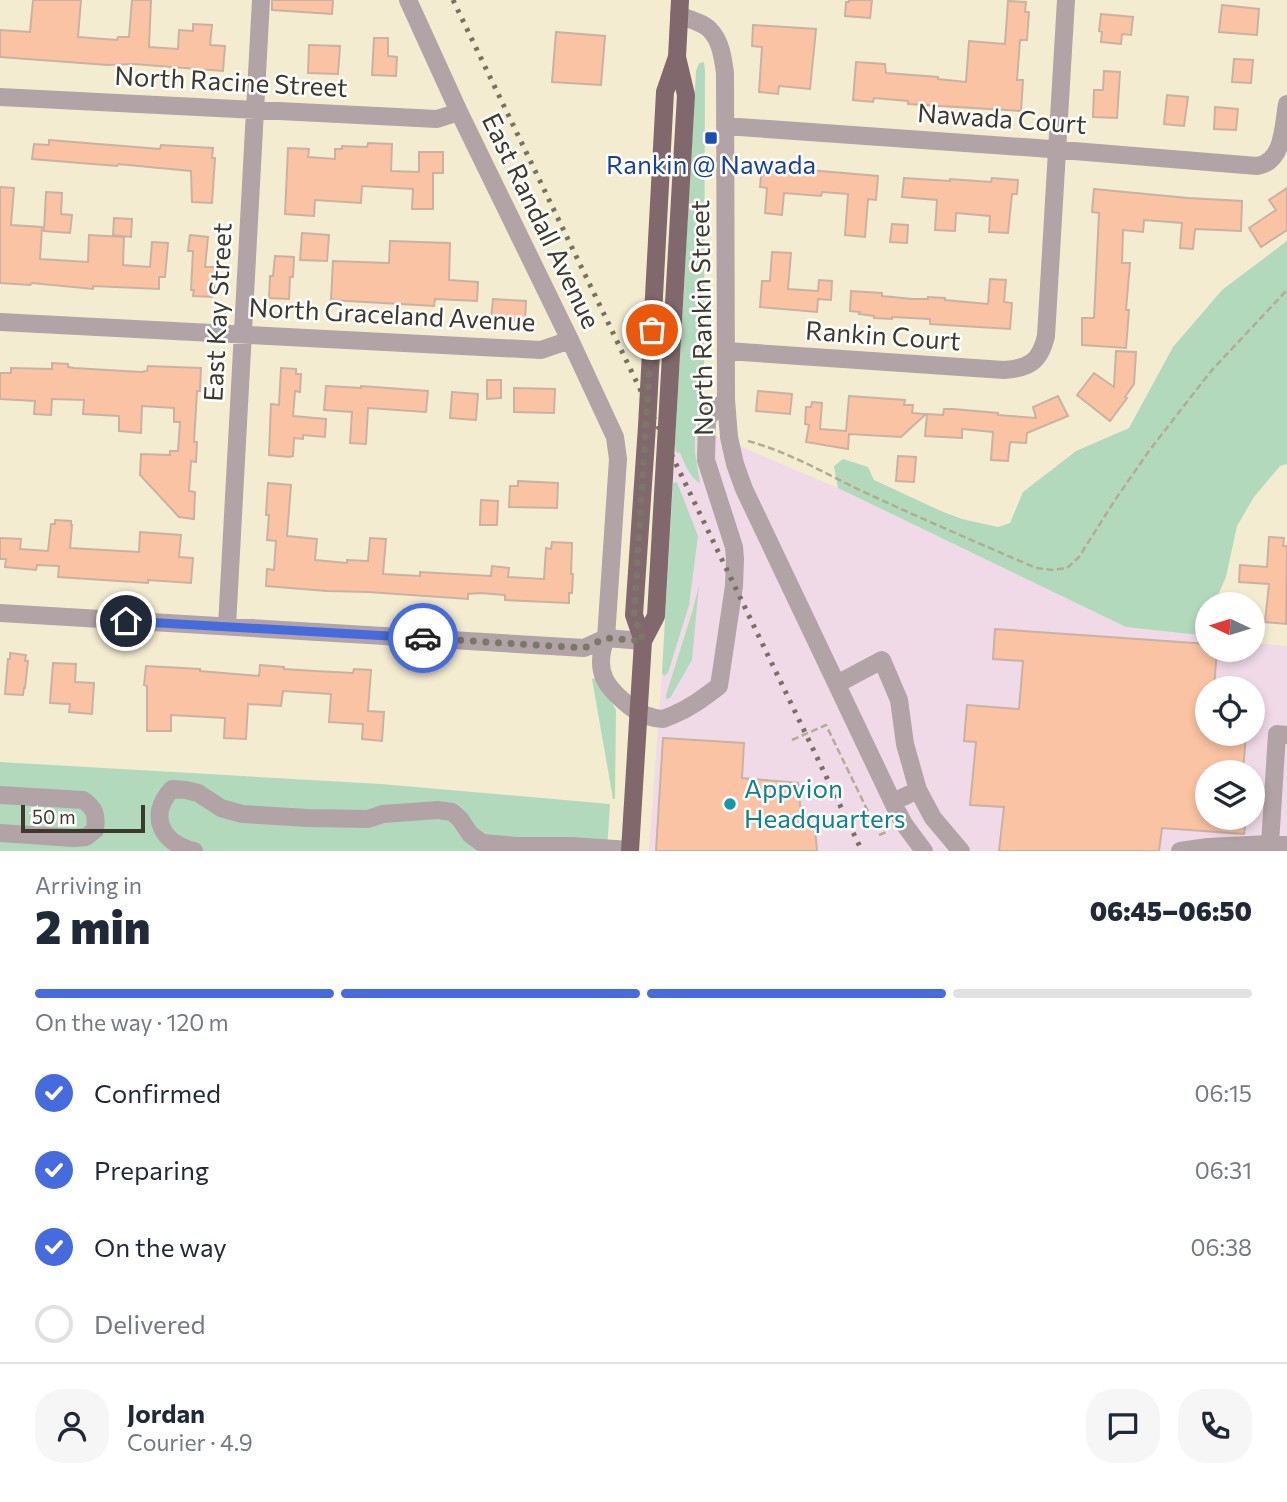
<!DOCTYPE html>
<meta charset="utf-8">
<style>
:root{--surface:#fff;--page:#f6f6f7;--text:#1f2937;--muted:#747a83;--line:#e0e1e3;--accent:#456bde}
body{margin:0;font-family:Commissioner,sans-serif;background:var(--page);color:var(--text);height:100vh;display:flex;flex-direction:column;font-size:26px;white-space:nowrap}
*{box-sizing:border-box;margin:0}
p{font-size:23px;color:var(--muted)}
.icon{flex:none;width:38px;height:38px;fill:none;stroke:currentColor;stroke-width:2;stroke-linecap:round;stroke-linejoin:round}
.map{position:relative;height:851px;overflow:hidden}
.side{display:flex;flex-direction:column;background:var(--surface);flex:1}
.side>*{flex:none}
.needle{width:46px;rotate:274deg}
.tools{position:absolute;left:1195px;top:592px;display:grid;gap:14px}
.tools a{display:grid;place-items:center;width:70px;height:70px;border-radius:50%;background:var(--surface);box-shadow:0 4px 10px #0003;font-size:35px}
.scale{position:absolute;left:21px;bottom:18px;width:124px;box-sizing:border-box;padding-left:7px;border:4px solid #3c392e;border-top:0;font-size:19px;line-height:24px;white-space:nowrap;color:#3c392e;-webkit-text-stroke:5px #fff;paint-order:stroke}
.pin{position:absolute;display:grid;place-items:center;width:60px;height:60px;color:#fff;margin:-30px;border:4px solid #fff;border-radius:50%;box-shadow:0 2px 7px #0007}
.courier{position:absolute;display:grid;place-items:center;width:70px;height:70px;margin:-35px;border:5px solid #456bde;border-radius:50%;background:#fff;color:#222;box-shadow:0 2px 9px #0007}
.head em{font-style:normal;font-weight:800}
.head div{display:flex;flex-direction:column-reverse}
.head{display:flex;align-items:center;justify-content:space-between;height:119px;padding:0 35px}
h1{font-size:46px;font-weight:800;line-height:52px}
.bar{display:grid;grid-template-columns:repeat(4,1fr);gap:10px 7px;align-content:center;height:84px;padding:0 35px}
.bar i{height:9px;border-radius:5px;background:var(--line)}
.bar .current{background:var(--accent)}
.bar p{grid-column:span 4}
.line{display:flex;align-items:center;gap:18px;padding:0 35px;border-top:2px solid var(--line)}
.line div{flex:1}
.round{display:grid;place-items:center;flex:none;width:74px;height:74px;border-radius:28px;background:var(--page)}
ol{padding:0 35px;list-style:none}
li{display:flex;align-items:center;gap:21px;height:77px}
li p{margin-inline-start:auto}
li .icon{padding:7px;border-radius:50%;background:var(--accent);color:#fff;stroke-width:4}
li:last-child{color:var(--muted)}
li i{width:38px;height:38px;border:4px solid var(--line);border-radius:50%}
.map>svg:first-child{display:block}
.industrial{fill:#f0dae8;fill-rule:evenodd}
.green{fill:#b3d9bc}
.building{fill:#fac4a4;stroke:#cbb1a2;stroke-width:2}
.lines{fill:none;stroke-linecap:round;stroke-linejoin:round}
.path{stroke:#b2ac96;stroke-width:2.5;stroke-dasharray:7 3.5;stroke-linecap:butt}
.minor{stroke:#b1a3a6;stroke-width:18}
.major{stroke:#80686c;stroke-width:18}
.rail{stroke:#767161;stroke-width:5;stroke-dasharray:3.5 7;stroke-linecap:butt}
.done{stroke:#7c7867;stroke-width:7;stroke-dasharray:0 12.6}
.route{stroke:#456bde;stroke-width:9}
.transit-dot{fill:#1a4fb4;stroke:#fff;stroke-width:2.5}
.culture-dot{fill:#0f9aa8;stroke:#fff;stroke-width:2.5}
.labels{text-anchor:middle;stroke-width:5;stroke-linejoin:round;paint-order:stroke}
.street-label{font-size:26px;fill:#3c392e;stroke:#fff}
.transit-label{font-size:26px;fill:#164399;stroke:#fff}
.culture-label{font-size:26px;fill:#0d838f;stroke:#fff;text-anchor:start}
</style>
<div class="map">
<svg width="1287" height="851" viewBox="0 0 1287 851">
<rect width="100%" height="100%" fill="#f4ecd1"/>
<path class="industrial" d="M 676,419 L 838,488 L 1126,627 L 1199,635 L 1207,638 L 1208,649 L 1253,649 L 1253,643 L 1287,646 L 1287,851 L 649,851 L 662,673 ZM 1208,688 L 1253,688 L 1253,733 L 1208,733 ZM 1208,772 L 1253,772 L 1253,817 L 1208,817 Z"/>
<path class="green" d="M 704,62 L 705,70 L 704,375 L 695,432 L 695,452 L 700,483 C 689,477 685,464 680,453 L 676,452 L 675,445 L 696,71 L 699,63 Z
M 1287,241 L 1287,464 L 1280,466 L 1254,497 L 1237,526 L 1226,577 L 1214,604 L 1208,604 L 1207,617 L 1199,635 L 1126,627 L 838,488 L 834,466 L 843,459 L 868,467 L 874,480 L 941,511 L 962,519 L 998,527 L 1010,523 L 1023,492 L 1076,451 L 1129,428 L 1173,347 L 1222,290 Z
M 677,482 L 698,536 L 689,605 L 668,673 L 664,676 L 662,673 L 673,483 Z
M 699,585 L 692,660 L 670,698 L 666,699 L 666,695 L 693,609 Z
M 598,677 L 616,710 L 615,799 L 613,799 L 592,679 Z
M 0,762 L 381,784 L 610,804 L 607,851 L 0,851 Z"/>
<path class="building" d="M 33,0 L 81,0 L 78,37 L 117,40 L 118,37 L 129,37 L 132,0 L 151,0 L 149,47 L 178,49 L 179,30 L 193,31 L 193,24 L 212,25 L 210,45 L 225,46 L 223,71 L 133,64 L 108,65 L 0,57 L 0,30 L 30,32 Z
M 272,0 L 333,0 L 332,14 L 272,10 Z
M 849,0 L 872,0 L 870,18 L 845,16 L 846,2 L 849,2 Z
M 1008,1 L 1026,2 L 1025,12 L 1029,12 L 1027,40 L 1020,40 L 1017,80 L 1023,80 L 1021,111 L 908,104 L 908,101 L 874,98 L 873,102 L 853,100 L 856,62 L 885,64 L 886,73 L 938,77 L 938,79 L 966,82 L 969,41 L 1005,44 Z
M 1222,5 L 1259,9 L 1257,35 L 1219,32 Z
M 1101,14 L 1133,17 L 1131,35 L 1122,34 L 1121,44 L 1101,42 L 1102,32 L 1099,31 Z
M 753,25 L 816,29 L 810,89 L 779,86 L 778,94 L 759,92 L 762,47 L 752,46 Z
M 556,32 L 605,36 L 601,85 L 552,82 Z
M 374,38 L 388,38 L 388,56 L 397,57 L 396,76 L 372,75 Z
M 309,45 L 340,46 L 338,74 L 308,73 Z
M 1234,59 L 1253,60 L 1251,83 L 1232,82 Z
M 1104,71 L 1120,72 L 1117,118 L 1093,117 L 1094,90 L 1103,90 Z
M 1167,95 L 1188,97 L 1184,126 L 1164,124 Z
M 1215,107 L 1238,109 L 1236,130 L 1214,129 Z
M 49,140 L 160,149 L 161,145 L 213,148 L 212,158 L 215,158 L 212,203 L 192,202 L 191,171 L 118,164 L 117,166 L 32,159 L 34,144 L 49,145 Z
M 368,143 L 392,144 L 391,171 L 419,172 L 419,152 L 443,152 L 443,173 L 433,173 L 433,209 L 412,209 L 413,189 L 362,186 L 361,203 L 315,200 L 314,216 L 285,214 L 288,148 L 309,149 L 308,157 L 335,159 L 335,149 L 342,149 L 342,146 L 367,147 Z
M 762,166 L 878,176 L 876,200 L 868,199 L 865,237 L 845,235 L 848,194 L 822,192 L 821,196 L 784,193 L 782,215 L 765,213 L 767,188 L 760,187 Z
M 904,178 L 950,181 L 950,179 L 991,182 L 992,178 L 1018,180 L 1017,194 L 1012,194 L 1008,233 L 989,232 L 990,216 L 956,213 L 955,231 L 935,230 L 937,200 L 902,197 Z
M 0,187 L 14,188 L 11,225 L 42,227 L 40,259 L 88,262 L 89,235 L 124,237 L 123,265 L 150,267 L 152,242 L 168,243 L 165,277 L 159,277 L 159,289 L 93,286 L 93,289 L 32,283 L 30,285 L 0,283 Z
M 1287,188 L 1287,230 L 1261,247 L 1249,228 L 1276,210 L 1269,200 Z
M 1094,189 L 1188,198 L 1242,201 L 1241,231 L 1195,229 L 1193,249 L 1180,248 L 1182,223 L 1144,220 L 1143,232 L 1123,230 L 1122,263 L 1130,263 L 1126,310 L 1129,310 L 1126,348 L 1082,345 L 1082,318 L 1094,318 L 1099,213 L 1092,212 Z
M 46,192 L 62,193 L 61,214 L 72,215 L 70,233 L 44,231 Z
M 114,218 L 132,219 L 131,237 L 113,235 Z
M 892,224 L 908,225 L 907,243 L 890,242 Z
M 302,233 L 329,235 L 327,261 L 300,260 Z
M 190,235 L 208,237 L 205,267 L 215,267 L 214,291 L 213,291 L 212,297 L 193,296 L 194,290 L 191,290 L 193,251 L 188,251 Z
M 390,241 L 450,243 L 449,280 L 478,282 L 477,301 L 435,299 L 434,306 L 331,300 L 333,261 L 389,263 Z
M 772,252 L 791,253 L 788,289 L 818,291 L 819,280 L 832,281 L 831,300 L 818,299 L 817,312 L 760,307 L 762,281 L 770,281 Z
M 275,256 L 294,257 L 293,277 L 290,277 L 289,299 L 269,298 L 270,276 L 273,276 Z
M 990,279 L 1006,280 L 1004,302 L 1012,303 L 1010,329 L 930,324 L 930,319 L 892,317 L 892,319 L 874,318 L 874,316 L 859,314 L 860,312 L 850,311 L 851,291 L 882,293 L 882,296 L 913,299 L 928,299 L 928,297 L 945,298 L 945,300 L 988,304 Z
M 493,299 L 526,301 L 525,321 L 491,319 Z
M 1116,351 L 1136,352 L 1134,384 L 1125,397 L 1127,398 L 1110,421 L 1077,395 L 1094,373 L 1114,387 Z
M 52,363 L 68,364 L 68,367 L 74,368 L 141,372 L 147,371 L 148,366 L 201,368 L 200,391 L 197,391 L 194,442 L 197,442 L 196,462 L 191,461 L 189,491 L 195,492 L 194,519 L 179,517 L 140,475 L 141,454 L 170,455 L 170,451 L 178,451 L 180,422 L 174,422 L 174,408 L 142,406 L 141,433 L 119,431 L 119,416 L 83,414 L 84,400 L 52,399 L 51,415 L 34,414 L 35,401 L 0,399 L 0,373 L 11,373 L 11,368 L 52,369 Z
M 281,368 L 296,369 L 296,374 L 301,374 L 300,392 L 295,391 L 293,416 L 326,419 L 325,437 L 303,435 L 303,439 L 294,438 L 293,456 L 289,457 L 269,455 L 271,404 L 279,405 Z
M 487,380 L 501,380 L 501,398 L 487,399 Z
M 326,386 L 361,388 L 361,386 L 428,391 L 426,412 L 368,408 L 366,444 L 350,443 L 352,412 L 324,410 Z
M 514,388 L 555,389 L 554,413 L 514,412 Z
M 758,391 L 792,394 L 790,414 L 756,411 Z
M 452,392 L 478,394 L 476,420 L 450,418 Z
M 849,396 L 905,400 L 904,405 L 913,405 L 912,413 L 926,414 L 901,437 L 849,434 L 848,449 L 806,442 L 809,425 L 805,424 L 806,407 L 811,407 L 812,402 L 822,403 L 820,429 L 846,431 Z
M 1058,396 L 1068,416 L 1027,433 L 1026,443 L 1010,442 L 1008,461 L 991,460 L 993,432 L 962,429 L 962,438 L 925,436 L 927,414 L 943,415 L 944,409 L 953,409 L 998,413 L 998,415 L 1036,418 L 1033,407 Z
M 898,456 L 916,457 L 914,482 L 896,481 Z
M 518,481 L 558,483 L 557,508 L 509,507 L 510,486 L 518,486 Z
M 268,483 L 291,485 L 287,536 L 317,539 L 315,560 L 347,563 L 347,560 L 368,561 L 370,538 L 386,539 L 383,574 L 420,576 L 420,572 L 491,576 L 492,566 L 509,568 L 508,577 L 544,579 L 546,548 L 551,549 L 552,542 L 572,543 L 571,574 L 573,574 L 572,593 L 569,593 L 569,603 L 505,600 L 505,595 L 480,593 L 468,594 L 468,599 L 368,592 L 327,591 L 266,586 L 267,569 L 274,570 L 276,541 L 267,540 L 269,515 L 266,515 Z
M 481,500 L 498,501 L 497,525 L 480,525 Z
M 55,520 L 71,521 L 71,525 L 72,525 L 70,548 L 139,552 L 140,532 L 181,535 L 179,557 L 193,558 L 191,583 L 148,580 L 148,583 L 58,577 L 59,566 L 37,565 L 36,570 L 5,567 L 6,559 L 0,559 L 0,538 L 21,539 L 20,549 L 48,551 L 51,524 L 55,524 Z
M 1269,537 L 1284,538 L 1283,546 L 1287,546 L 1286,624 L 1265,622 L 1269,584 L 1239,582 L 1240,565 L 1267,567 Z
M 995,629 L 1208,644 L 1208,649 L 1217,649 L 1214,688 L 1208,688 L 1208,733 L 1246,733 L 1243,772 L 1208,772 L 1208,817 L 1246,817 L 1244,834 L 1162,828 L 1159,851 L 999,851 L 1004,807 L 970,805 L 976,742 L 964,741 L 967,705 L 1019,709 L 1023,661 L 993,659 Z
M 10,653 L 26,655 L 25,661 L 28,661 L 25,688 L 24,688 L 23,695 L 5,694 L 8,659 L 10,659 Z
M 53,663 L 76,664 L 75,682 L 94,683 L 92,714 L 69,712 L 70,704 L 50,703 Z
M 260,665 L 284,667 L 284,669 L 315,671 L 353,673 L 354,669 L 371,670 L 368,711 L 384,712 L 382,741 L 362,739 L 363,724 L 329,722 L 331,694 L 283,691 L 281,706 L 248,704 L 246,739 L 224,738 L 225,718 L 171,715 L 171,731 L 147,731 L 147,686 L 144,685 L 146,666 L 200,669 L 200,671 L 259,676 Z
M 663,738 L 744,743 L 742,778 L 798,783 L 802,824 L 813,825 L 815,829 L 817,851 L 656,851 Z"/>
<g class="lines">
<path class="path" d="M 748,441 C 793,453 834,479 877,498 C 929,522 983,545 1036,568 L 1052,570 L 1067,568 L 1079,557 L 1115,500 L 1149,451 L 1176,416 L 1212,370 L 1287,290
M 792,740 L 826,725 L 878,832
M 879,835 L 889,831"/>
<path class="minor" d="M 408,0 L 459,112 L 570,340 L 615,437 L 618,459 L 606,638 C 593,672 606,688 632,708 C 640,713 653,719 663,719 C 666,718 670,716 673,715 C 692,707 703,698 719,686 L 734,586 L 735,559 L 734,547 L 706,460 L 707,419 L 712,413 L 726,400
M 679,15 C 688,19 704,23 710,30 C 721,41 723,59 725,73 L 726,400 L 729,437 L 735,464 L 744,489 L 895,807 L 904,824 L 924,851
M 0,97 L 437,119 L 459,112
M 725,126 L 1037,148 L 1257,166 C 1284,162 1283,126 1287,104
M 0,322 L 541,350 L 570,340
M 727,351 L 1004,370 C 1029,368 1040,362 1046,336 L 1066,0
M 0,613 L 584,648 L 606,638 L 643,641
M 227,626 L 261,0
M 837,684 L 882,660 L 899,700 L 905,744 L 918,790
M 1287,735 L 1277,734 L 1270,844 L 1287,845
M 0,795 L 83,800 C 95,808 97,815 95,830 L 86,837 L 74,838 L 0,833
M 893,802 L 918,790 L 933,818 L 961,851
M 194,851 C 162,843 147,816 172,789 L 186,790 L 198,793 L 221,808 L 242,814 L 308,818 L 368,819 L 383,814 L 438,810 L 452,812 L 460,819 L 470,834 L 482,843 L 517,846 L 571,846 L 630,850
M 1180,851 L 1208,847 L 1270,844"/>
<path class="major" d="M 643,641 L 656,616 L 686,95 L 677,57
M 630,851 L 643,641 L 634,615 L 647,426 L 665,92 L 677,57 L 680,0"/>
<path class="rail" d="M 453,0 L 862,851"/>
</g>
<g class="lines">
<path class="done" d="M 423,638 L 584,648 L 606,638 L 643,641 L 634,615 L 652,330"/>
<path class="route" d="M 126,621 L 423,638"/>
</g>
<rect class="transit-dot" x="704" y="131" width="14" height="14" rx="3.5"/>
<circle class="culture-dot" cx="730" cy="804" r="7"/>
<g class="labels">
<g class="street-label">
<text transform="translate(231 82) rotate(3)" y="9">North Racine Street</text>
<text transform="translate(1002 119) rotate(4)" y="9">Nawada Court</text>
<text transform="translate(541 221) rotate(64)" y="9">East Randall Avenue</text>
<text transform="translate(218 312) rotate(-87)" y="9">East Kay Street</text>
<text transform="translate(392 315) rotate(3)" y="9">North Graceland Avenue</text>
<text transform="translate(702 318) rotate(-91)" y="9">North Rankin Street</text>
<text transform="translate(883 336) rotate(4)" y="9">Rankin Court</text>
</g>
<g class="transit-label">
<text x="711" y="174">Rankin @ Nawada</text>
</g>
<g class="culture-label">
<text x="744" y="798">Appvion<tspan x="744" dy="30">Headquarters</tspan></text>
</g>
</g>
</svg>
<div class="tools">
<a><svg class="needle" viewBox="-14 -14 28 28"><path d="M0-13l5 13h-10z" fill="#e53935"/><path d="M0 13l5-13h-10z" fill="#747a83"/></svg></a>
<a><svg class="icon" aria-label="locate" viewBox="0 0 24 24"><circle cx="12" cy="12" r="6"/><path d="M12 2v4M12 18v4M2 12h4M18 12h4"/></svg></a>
<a><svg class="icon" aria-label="layers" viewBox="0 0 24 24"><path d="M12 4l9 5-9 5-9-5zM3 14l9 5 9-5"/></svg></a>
</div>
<div class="scale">50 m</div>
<div class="pin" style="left:652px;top:330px;background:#ea580c"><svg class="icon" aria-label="bag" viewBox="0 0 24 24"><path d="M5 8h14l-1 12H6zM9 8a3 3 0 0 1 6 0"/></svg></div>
<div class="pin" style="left:126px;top:621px;background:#1f2937"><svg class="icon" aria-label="home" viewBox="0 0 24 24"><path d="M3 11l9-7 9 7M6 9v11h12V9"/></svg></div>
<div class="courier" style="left:423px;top:638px"><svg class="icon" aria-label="car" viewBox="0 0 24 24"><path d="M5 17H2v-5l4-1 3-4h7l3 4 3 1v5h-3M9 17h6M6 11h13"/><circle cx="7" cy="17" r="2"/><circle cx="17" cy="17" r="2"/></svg></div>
</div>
<section class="side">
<div class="head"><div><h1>2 min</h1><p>Arriving in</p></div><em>06:45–06:50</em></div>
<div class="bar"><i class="current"></i><i class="current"></i><i class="current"></i><i></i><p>On the way · 120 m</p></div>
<ol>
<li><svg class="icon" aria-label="check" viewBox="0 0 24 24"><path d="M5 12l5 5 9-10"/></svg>Confirmed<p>06:15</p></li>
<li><svg class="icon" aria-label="check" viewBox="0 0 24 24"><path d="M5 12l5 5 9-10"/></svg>Preparing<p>06:31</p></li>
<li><svg class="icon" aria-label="check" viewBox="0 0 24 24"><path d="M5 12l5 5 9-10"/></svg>On the way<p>06:38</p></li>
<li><i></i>Delivered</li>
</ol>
<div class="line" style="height:126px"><a class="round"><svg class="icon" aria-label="person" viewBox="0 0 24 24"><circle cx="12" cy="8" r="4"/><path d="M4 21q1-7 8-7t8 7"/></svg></a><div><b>Jordan</b><p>Courier · 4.9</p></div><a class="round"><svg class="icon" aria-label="chat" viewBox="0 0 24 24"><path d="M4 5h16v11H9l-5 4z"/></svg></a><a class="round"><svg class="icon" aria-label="phone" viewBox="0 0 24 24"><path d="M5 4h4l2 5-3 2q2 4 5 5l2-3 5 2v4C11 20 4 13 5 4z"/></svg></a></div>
</section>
